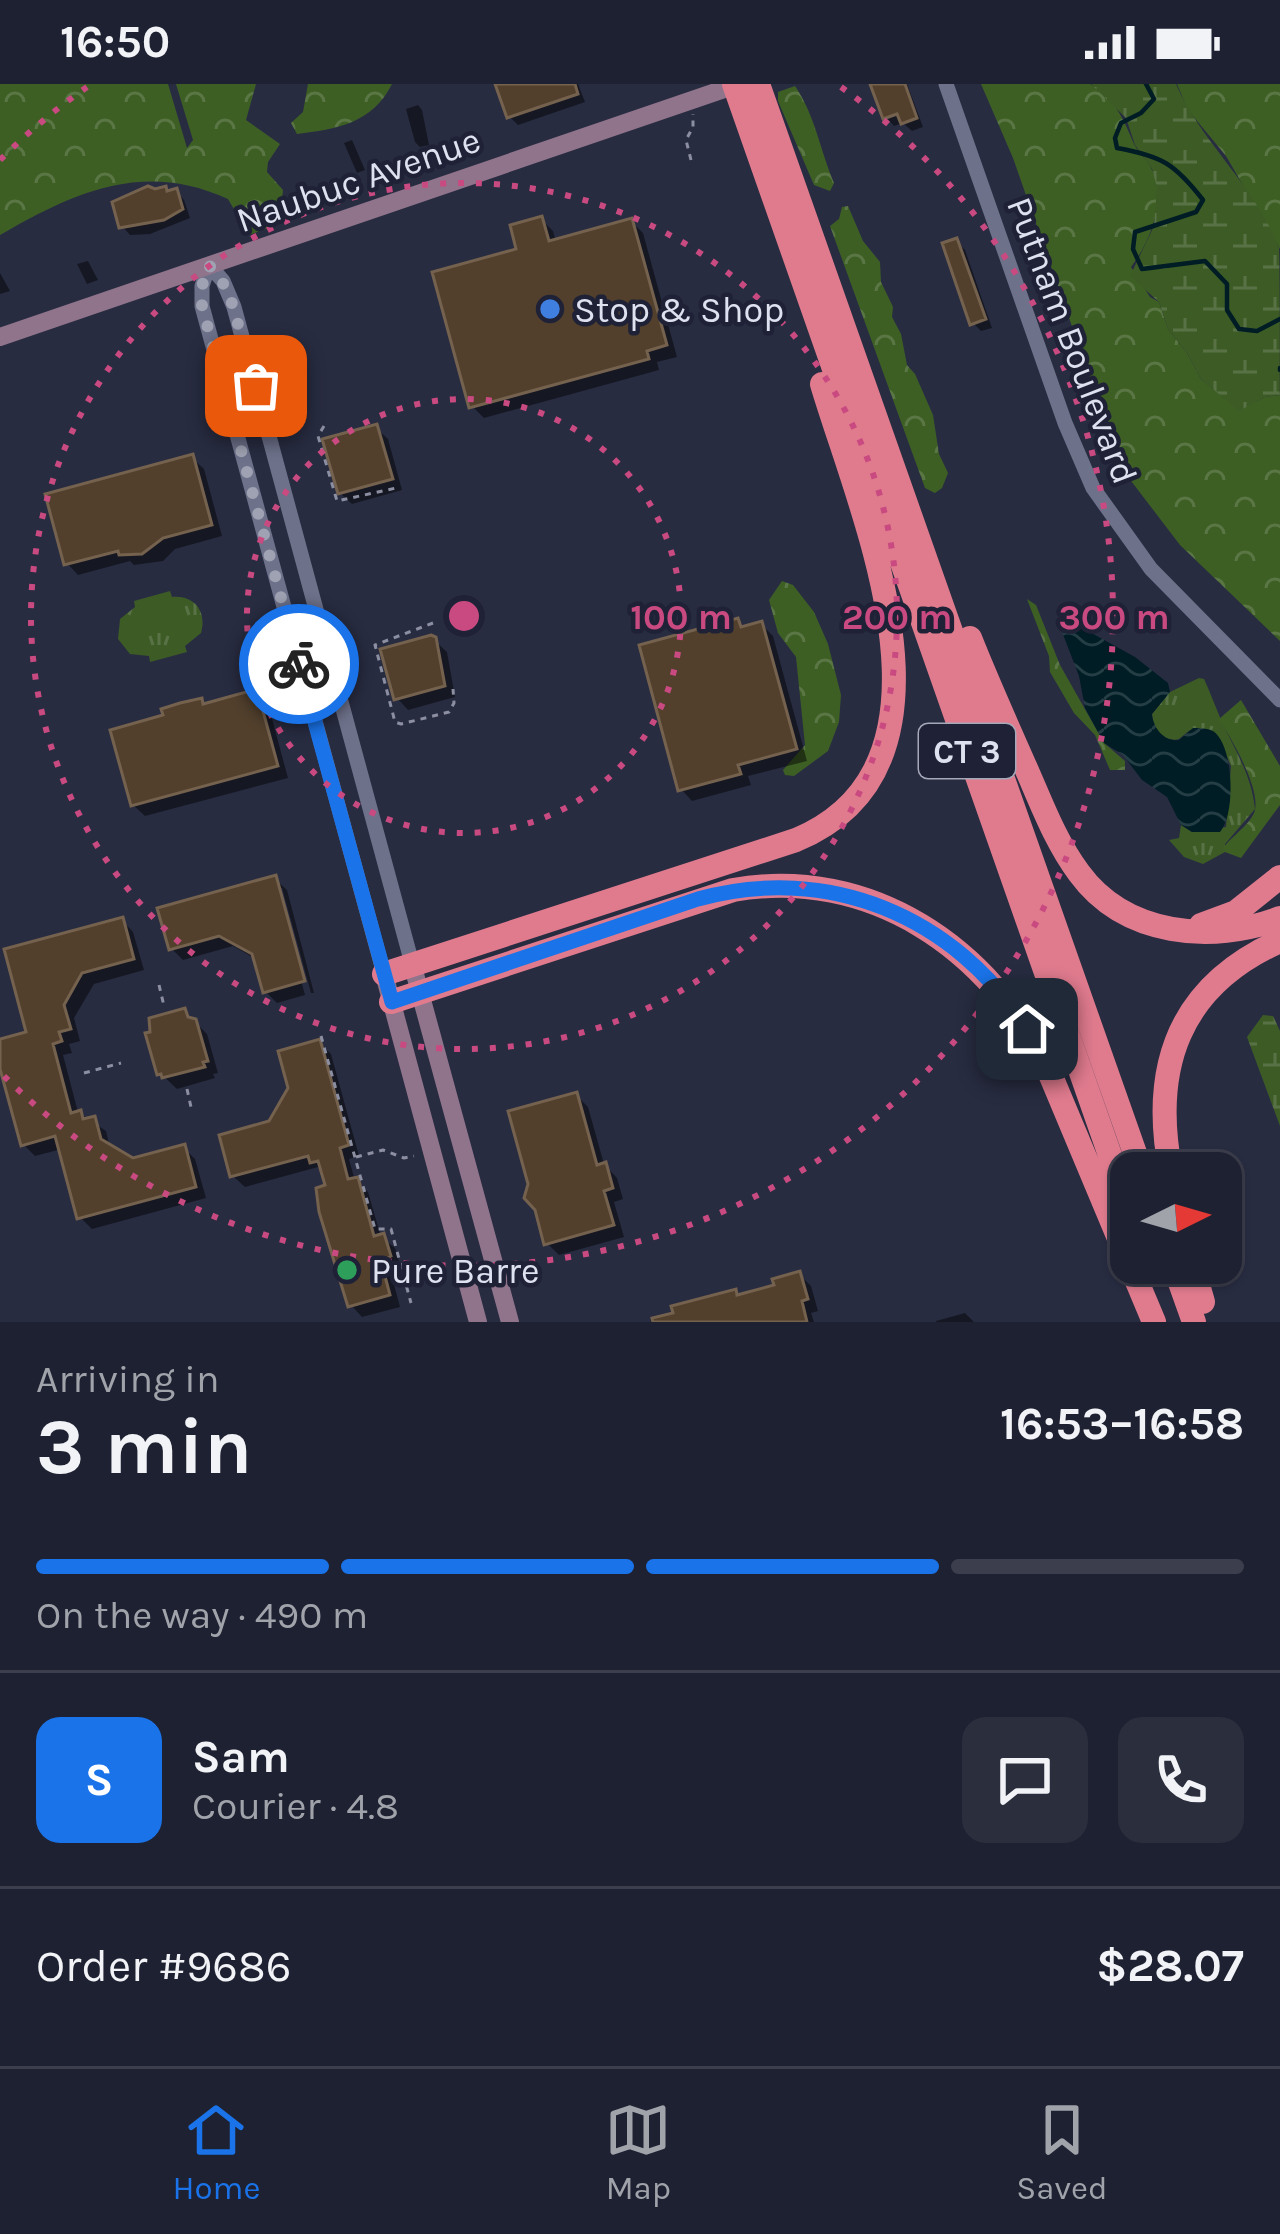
<!DOCTYPE html>
<meta charset="utf-8">
<style>
:root{--surface:#1e2131;--page:#2b2e3d;--text:#f1f3f6;--muted:#a1a3ab;--line:#3c3e4d;--accent:#1a73e8}
body{margin:0;font-family:Karla,sans-serif;background:var(--page);color:var(--text);height:100vh;display:flex;flex-direction:column;font-size:45px;white-space:nowrap}
*{box-sizing:border-box;margin:0}
p{font-size:39px;color:var(--muted)}
.icon{flex:none;width:66px;height:66px;fill:none;stroke:currentColor;stroke-width:2;stroke-linecap:round;stroke-linejoin:round}
.map{position:relative;height:1238px;overflow:hidden}
.side{display:flex;flex-direction:column;background:var(--surface);flex:1}
.side>*{flex:none}
.needle{width:78px;rotate:85deg}
.controls{position:absolute;left:1110px;top:1068px;display:grid;gap:24px}
.controls a{display:grid;place-items:center;width:132px;height:132px;border-radius:24px;background:var(--surface);box-shadow:0 3px 9px #0004,0 0 0 3px var(--line);font-size:60px}
.pin{position:absolute;display:grid;place-items:center;width:102px;height:102px;color:#fff;margin:-51px;border-radius:24px;box-shadow:0 6px 18px #0006}
.courier{position:absolute;display:grid;place-items:center;width:120px;height:120px;margin:-60px;border:9px solid #1a73e8;border-radius:50%;background:#fff;color:#222;box-shadow:0 3px 15px #0007}
.overview em{font-style:normal;font-weight:700}
.overview div{display:flex;flex-direction:column-reverse}
.overview{display:flex;align-items:center;justify-content:space-between;height:204px;padding:0 36px}
h1{font-size:78px;font-weight:700;line-height:90px}
.bar{display:grid;grid-template-columns:repeat(4,1fr);gap:18px 12px;align-content:center;height:144px;padding:0 36px}
.bar i{height:15px;border-radius:9px;background:var(--line)}
.bar .selected{background:var(--accent)}
.bar p{grid-column:span 4}
.line{display:flex;align-items:center;gap:30px;padding:0 36px;border-top:3px solid var(--line)}
.line div{flex:1}
.round{display:grid;place-items:center;flex:none;width:126px;height:126px;border-radius:24px;background:var(--page)}
.status{display:flex;justify-content:space-between;align-items:center;height:84px;padding:0 60px;background:var(--surface);direction:ltr}
.status svg{height:33px;fill:currentColor}
.tab-bar{display:flex;justify-content:space-around;align-items:center;height:168px;border-top:3px solid var(--line);background:var(--surface);font-size:33px;color:var(--muted)}
.tab-bar a{display:grid;justify-items:center;gap:6px}
.tab-bar .selected{color:var(--accent)}
.map>svg:first-child{display:block}
.grass{fill:url(#grass-tufts)}
.forest{fill:url(#forest-crowns)}
.wetland{fill:url(#wetland-marsh)}
.water{fill:url(#water-waves)}
.shadow{fill:#0007}
.lines{fill:none;stroke-linecap:round;stroke-linejoin:round}
.stream{stroke:#001c24;stroke-width:4.5}
.building{fill:#52402d;stroke:#74614e;stroke-width:3}
.path{stroke:#8c8fa1;stroke-width:3;stroke-dasharray:6 6;stroke-linecap:butt}
.tertiary{stroke:#6d718a;stroke-width:15}
.secondary{stroke:#90748b;stroke-width:18}
.motorway{stroke:#e07b8e;stroke-width:24}
.done{stroke:#9ea2b2;stroke-width:12;stroke-dasharray:0 21.6}
.route{stroke:#1a73e8;stroke-width:15}
.ring{fill:none;stroke:#c94a80;stroke-width:6;stroke-dasharray:6 12}
.shop-dot{fill:#3f7fe0;stroke:#1f2236;stroke-width:4.5}
.leisure-dot{fill:#2e9e5b;stroke:#1f2236;stroke-width:4.5}
.labels{text-anchor:middle;stroke-width:9;stroke-linejoin:round;paint-order:stroke}
.shield{fill:#1f2236;stroke:#a5a8b8;stroke-width:3}
.shield-label{font-size:33px;font-weight:bold;fill:#dee1ef}
.street-label{font-size:36px;fill:#dee1ef;stroke:#1f2236}
.poi-label{font-size:36px;fill:#dee1ef;stroke:#1f2236;text-anchor:start}
.centre{fill:#c94a80;stroke:#1f2236;stroke-width:6}
.ring-label{font-size:36px;text-anchor:middle;font-weight:bold;fill:#c94a80;stroke:#1f2236;stroke-width:9;stroke-linejoin:round;paint-order:stroke}
</style>
<div class="status"><b>16:50</b><svg viewBox="0 0 49 12"><path d="M0 12V9h3v3zM5 12V6h3v6zM10 12V3h3v9zM15 12V0h3v12zM26 1h20v11H26zM47 4h2v5h-2z"/></svg></div>
<div class="map">
<svg width="1280" height="1238" viewBox="0 0 1280 1238">
<defs>
<pattern id="grass-tufts" width="24" height="20" patternUnits="userSpaceOnUse" patternTransform="scale(3)"><rect width="24" height="20" fill="#3c5b25"/><path d="M3 7l-1-3M5 7V3M7 7l1-3M15 17l-1-3M17 17v-4M19 17l1-3" fill="none" stroke="#587245"/></pattern>
<pattern id="forest-crowns" width="20" height="18" patternUnits="userSpaceOnUse" patternTransform="scale(3)"><rect width="20" height="18" fill="#3d5f24"/><path d="M2 6a3 3 0 1 1 6 0M12 15a3 3 0 1 1 6 0" fill="none" stroke="#597644"/></pattern>
<pattern id="wetland-marsh" width="20" height="14" patternUnits="userSpaceOnUse" patternTransform="scale(3)"><rect width="20" height="14" fill="#3c5b25"/><path d="M1 5h8M5 5V1M11 12h8M15 12V8" fill="none" stroke="#587245"/></pattern>
<pattern id="water-waves" width="16" height="10" patternUnits="userSpaceOnUse" patternTransform="scale(3)"><rect width="16" height="10" fill="#001c24"/><path d="M0 5q4-4 8 0t8 0" fill="none" stroke="#253d44"/></pattern>
</defs>
<rect width="100%" height="100%" fill="#282c41"/>
<path class="grass" d="M 170,507 L 172,513 C 195,511 207,528 201,549 L 185,562 L 187,568 L 150,578 L 149,572 L 130,570 L 118,555 L 120,535 L 135,523 L 134,517 Z
M 1199,594 L 1204,595 C 1211,610 1217,627 1223,640 C 1236,668 1252,693 1255,725 L 1225,760 L 1225,768 L 1203,780 L 1184,773 L 1169,756 L 1179,754 L 1181,741 L 1192,748 L 1226,743 L 1231,682 L 1218,653 L 1190,646 L 1179,655 C 1164,659 1153,644 1152,630 L 1170,608 Z"/>
<path class="forest" d="M 0,0 L 168,0 L 187,64 L 193,56 L 176,0 L 256,0 L 246,36 L 280,60 L 268,78 L 267,88 L 283,106 L 280,135 L 271,143 L 249,151 L 228,115 C 144,76 74,108 0,151 Z
M 308,0 L 392,0 C 372,40 336,45 297,50 L 291,39 L 303,28 Z
M 981,0 L 1090,0 C 1115,14 1124,36 1134,60 C 1139,70 1147,75 1151,84 C 1168,114 1150,158 1131,183 L 1150,213 L 1159,218 L 1168,245 L 1187,269 L 1201,295 L 1239,326 L 1265,313 L 1280,311 L 1280,557 L 1180,461 L 1122,385 L 1013,74 Z
M 1177,0 L 1280,0 L 1280,165 L 1226,72 L 1188,26 Z
M 795,2 C 815,31 820,66 834,99 L 830,107 L 814,101 L 778,17 L 778,8 Z
M 848,122 L 863,157 L 880,178 L 881,198 L 893,223 L 892,233 L 901,250 L 907,281 L 915,290 L 933,331 L 939,370 L 948,389 L 942,404 L 935,409 L 925,404 L 830,142 L 839,135 L 842,123 Z
M 782,497 L 793,501 L 814,528 L 828,560 L 841,611 L 839,638 L 828,667 L 794,692 L 785,691 L 783,686 L 805,661 L 796,573 L 778,549 L 769,516 Z
M 1027,515 L 1036,521 L 1060,581 L 1104,659 L 1125,677 L 1125,686 L 1110,686 L 1095,651 L 1074,629 L 1050,588 L 1049,572 Z
M 1241,616 L 1280,682 L 1280,721 L 1241,774 L 1225,768 L 1224,763 C 1232,752 1252,739 1255,726 C 1260,703 1231,654 1219,635 Z"/>
<path class="wetland" d="M 1091,0 L 1176,0 C 1201,58 1256,103 1279,164 C 1280,183 1280,284 1280,311 L 1265,313 L 1239,327 L 1201,295 L 1187,269 L 1168,245 L 1159,218 L 1130,192 L 1154,142 L 1157,103 L 1152,85 L 1135,61 L 1126,34 Z
M 1263,931 L 1273,932 L 1280,947 L 1280,1042 L 1247,953 Z"/>
<path class="water" d="M 1068,536 L 1135,573 L 1168,599 L 1170,608 L 1152,630 C 1153,644 1164,658 1179,656 L 1193,644 C 1199,644 1207,644 1213,647 C 1234,661 1236,730 1220,748 L 1192,748 L 1181,741 L 1167,713 L 1142,696 L 1123,671 L 1104,659 L 1085,624 L 1079,592 L 1059,540 Z"/>
<path class="shadow" d="M 499,0 L 578,0 L 585,18 L 518,41 L 509,32 Z
M 874,0 L 907,0 L 923,43 L 912,47 L 903,39 L 894,42 L 886,33 Z
M 418,21 L 422,26 L 429,61 L 420,63 L 415,58 L 406,25 Z
M 352,56 L 365,86 L 357,89 L 344,59 Z
M 176,107 L 184,116 L 190,134 L 150,150 L 130,151 L 122,142 Z
M 541,135 L 553,147 L 556,158 L 631,137 L 643,149 L 677,273 L 657,278 L 659,286 L 484,334 L 472,322 L 520,168 Z
M 956,157 L 965,166 L 992,244 L 981,247 L 973,239 Z
M 88,177 L 98,196 L 87,200 L 77,180 Z
M 0,189 L 10,207 L 0,210 Z
M 376,344 L 388,355 L 402,406 L 352,420 L 340,409 Z
M 192,374 L 204,385 L 222,452 L 175,465 L 163,477 L 134,481 L 130,477 L 78,491 L 67,479 Z
M 737,538 L 745,545 L 761,540 L 773,552 L 807,677 L 748,692 L 751,701 L 692,717 L 681,705 Z
M 434,556 L 447,568 L 455,613 L 408,626 L 397,614 Z
M 256,609 L 268,620 L 288,694 L 145,732 L 133,721 L 167,633 L 201,617 L 206,622 Z
M 275,795 L 287,806 L 314,909 L 311,909 L 282,804 L 276,804 L 305,911 L 277,919 L 265,907 L 256,875 L 233,862 L 183,876 L 171,864 Z
M 122,836 L 133,848 L 144,886 L 94,900 L 74,934 L 80,957 L 69,960 L 72,969 L 63,971 L 78,1028 L 106,1047 L 110,1064 L 133,1078 L 184,1064 L 195,1075 L 206,1114 L 92,1145 L 80,1133 L 62,1065 L 35,1072 L 23,1060 L 0,974 L 0,958 L 30,950 Z
M 185,928 L 207,950 L 218,989 L 213,990 L 215,994 L 177,1005 L 160,989 L 153,950 Z
M 319,958 L 331,970 L 359,1072 L 349,1075 L 355,1097 L 368,1108 L 381,1153 L 395,1164 L 401,1184 L 391,1189 L 400,1223 L 362,1233 L 351,1221 L 325,1090 L 318,1083 L 245,1103 L 233,1092 L 271,1040 Z
M 576,1011 L 588,1023 L 604,1080 L 617,1094 L 623,1115 L 614,1118 L 624,1153 L 559,1171 L 547,1159 Z
M 799,1190 L 811,1202 L 818,1227 L 811,1229 L 814,1238 L 650,1238 L 735,1208 L 740,1213 L 777,1203 Z
M 965,1229 L 974,1238 L 936,1238 L 936,1237 Z"/>
<g class="lines">
<path class="stream" d="M 1146,0 L 1154,15 L 1141,29 L 1121,39 L 1115,54 L 1117,64 C 1162,72 1175,80 1203,116 L 1196,128 L 1135,148 L 1133,165 L 1142,185 L 1205,177 L 1227,200 L 1227,226 L 1239,245 L 1257,247 L 1280,235
M 1280,284 L 1280,286"/>
</g>
<path class="building" d="M 495,0 L 575,0 L 578,10 L 507,34 Z
M 870,0 L 905,0 L 917,34 L 901,40 L 897,30 L 883,35 Z
M 148,102 L 155,105 L 166,102 L 167,107 L 177,104 L 183,125 L 164,136 L 119,144 L 112,118 Z
M 542,132 L 549,157 L 632,134 L 667,261 L 647,267 L 649,275 L 469,324 L 432,188 L 516,165 L 510,141 Z
M 957,154 L 986,235 L 970,241 L 942,159 Z
M 377,340 L 393,395 L 338,410 L 322,355 Z
M 193,370 L 212,441 L 163,454 L 142,470 L 119,471 L 118,467 L 64,481 L 45,410 Z
M 738,534 L 741,543 L 762,537 L 797,665 L 738,681 L 741,690 L 678,707 L 639,561 Z
M 431,551 L 436,553 L 445,602 L 394,616 L 380,565 Z
M 257,605 L 278,682 L 131,722 L 110,646 L 163,631 L 161,625 L 180,619 L 202,614 L 203,620 Z
M 276,791 L 305,897 L 263,909 L 252,870 L 219,852 L 169,866 L 157,824 Z
M 123,833 L 134,875 L 82,889 L 64,921 L 71,945 L 59,948 L 62,957 L 53,960 L 71,1029 L 81,1026 L 83,1035 L 95,1032 L 101,1055 L 133,1074 L 185,1060 L 196,1103 L 77,1135 L 55,1052 L 21,1062 L 0,985 L 0,955 L 26,948 L 4,865 Z
M 185,924 L 188,933 L 196,935 L 208,977 L 203,978 L 205,983 L 162,994 L 161,990 L 157,991 L 145,949 L 150,948 L 149,934 Z
M 320,955 L 349,1061 L 340,1064 L 348,1095 L 358,1093 L 374,1152 L 384,1149 L 391,1172 L 381,1177 L 390,1211 L 348,1223 L 319,1128 L 316,1104 L 325,1101 L 318,1077 L 310,1079 L 308,1072 L 230,1093 L 219,1051 L 269,1037 L 288,1004 L 278,967 Z
M 577,1008 L 597,1081 L 606,1078 L 613,1104 L 604,1107 L 614,1141 L 544,1161 L 535,1126 L 524,1114 L 528,1100 L 508,1027 Z
M 800,1187 L 808,1215 L 802,1217 L 807,1238 L 653,1238 L 652,1234 L 673,1229 L 671,1222 L 736,1205 L 737,1211 L 774,1201 L 772,1195 Z"/>
<g class="lines">
<path class="path" d="M 691,76 L 686,56 L 693,43 L 693,30
M 324,342 L 318,352 L 337,417 L 396,404
M 433,539 L 375,561 L 395,638 L 401,640 L 449,628 L 454,619 L 453,605
M 159,901 L 164,922
M 321,952 L 375,1145 L 391,1145 L 411,1219
M 84,989 L 121,979
M 187,1005 L 191,1023
M 356,1073 L 383,1066 L 404,1074 L 414,1072"/>
<path class="tertiary" d="M 946,0 L 1065,339 L 1093,404 L 1151,485 L 1280,616
M 384,890 L 202,222 L 202,202 L 209,181 L 223,197 L 234,223 L 413,883"/>
<path class="secondary" d="M 0,253 L 739,0
M 413,883 L 510,1238
M 384,890 L 478,1238"/>
<path class="motorway" d="M 734,0 L 1131,1131
M 758,0 L 1142,1089
M 970,554 C 987,597 1006,639 1025,682 C 1041,718 1055,757 1079,789 C 1125,852 1212,860 1280,834
M 1201,841 L 1236,828 L 1280,793
M 384,890 L 796,756 C 976,681 860,429 822,300
M 391,918 L 733,806 C 870,782 990,864 1048,985 L 1154,1238
M 1171,1089 C 1150,983 1179,902 1280,857
M 1173,1179 L 1194,1238
M 1192,1179 L 1203,1218"/>
</g>
<g class="lines">
<path class="done" d="M 256,302 L 228,206 L 209,181 L 202,202 L 202,222 L 299,580"/>
<path class="route" d="M 299,580 L 392,918 L 698,815 C 828,779 955,832 1027,945"/>
</g>
<g class="ring">
<circle cx="464" cy="532" r="217"/>
<circle cx="464" cy="532" r="433"/>
<path d="M0 76A650 650 0 0 1 87 3M841 3A650 650 0 1 1 0 988"/>
</g>
<circle class="shop-dot" cx="550" cy="225" r="12"/>
<circle class="leisure-dot" cx="347" cy="1186" r="12"/>
<g class="labels">
<rect class="shield" x="919" y="640" width="96" height="54" rx="9"/>
<g class="shield-label">
<text x="967" y="679">CT 3</text>
</g>
<g class="street-label">
<text transform="translate(358 95) rotate(-19)" y="13">Naubuc Avenue</text>
<text transform="translate(1073 256) rotate(69)" y="13">Putnam Boulevard</text>
</g>
<g class="poi-label">
<text x="574" y="238">Stop &amp; Shop</text>
<text x="371" y="1199">Pure Barre</text>
</g>
</g>
<circle cx="464" cy="532" r="18" class="centre"/>
<g class="ring-label">
<text x="681" y="545">100 m</text>
<text x="897" y="545">200 m</text>
<text x="1114" y="545">300 m</text>
</g>
</svg>
<div class="controls">
<a><svg class="needle" viewBox="-14 -14 28 28"><path d="M0-13l5 13h-10z" fill="#e53935"/><path d="M0 13l5-13h-10z" fill="#a1a3ab"/></svg></a>
</div>
<div class="pin" style="left:256px;top:302px;background:#ea580c"><svg class="icon" aria-label="bag" viewBox="0 0 24 24"><path d="M5 8h14l-1 12H6zM9 8a3 3 0 0 1 6 0"/></svg></div>
<div class="pin" style="left:1027px;top:945px;background:#1f2937"><svg class="icon" aria-label="home" viewBox="0 0 24 24"><path d="M3 11l9-7 9 7M6 9v11h12V9"/></svg></div>
<div class="courier" style="left:299px;top:580px"><svg class="icon" aria-label="bike" viewBox="0 0 24 24"><circle cx="6" cy="16" r="4"/><circle cx="18" cy="16" r="4"/><path d="M6 16l4-8h5l3 8M10 8l3 8H6M13 5h3"/></svg></div>
</div>
<section class="side">
<div class="overview"><div><h1>3 min</h1><p>Arriving in</p></div><em>16:53–16:58</em></div>
<div class="bar"><i class="selected"></i><i class="selected"></i><i class="selected"></i><i></i><p>On the way · 490 m</p></div>
<div class="line" style="height:216px"><b class="round" style="background:var(--accent);color:#fff">S</b><div><b>Sam</b><p>Courier · 4.8</p></div><a class="round"><svg class="icon" aria-label="chat" viewBox="0 0 24 24"><path d="M4 5h16v11H9l-5 4z"/></svg></a><a class="round"><svg class="icon" aria-label="phone" viewBox="0 0 24 24"><path d="M5 4h4l2 5-3 2q2 4 5 5l2-3 5 2v4C11 20 4 13 5 4z"/></svg></a></div>
<div class="line" style="height:156px"><div>Order #9686</div><b>$28.07</b></div>
</section>
<nav class="tab-bar">
<a class="selected"><svg class="icon" aria-label="home" viewBox="0 0 24 24"><path d="M3 11l9-7 9 7M6 9v11h12V9"/></svg>Home</a>
<a><svg class="icon" aria-label="map" viewBox="0 0 24 24"><path d="M3 6l6-2 6 2 6-2v14l-6 2-6-2-6 2zM9 4v14M15 6v14"/></svg>Map</a>
<a><svg class="icon" aria-label="saved" viewBox="0 0 24 24"><path d="M7 4h10v16l-5-4-5 4z"/></svg>Saved</a>
</nav>
